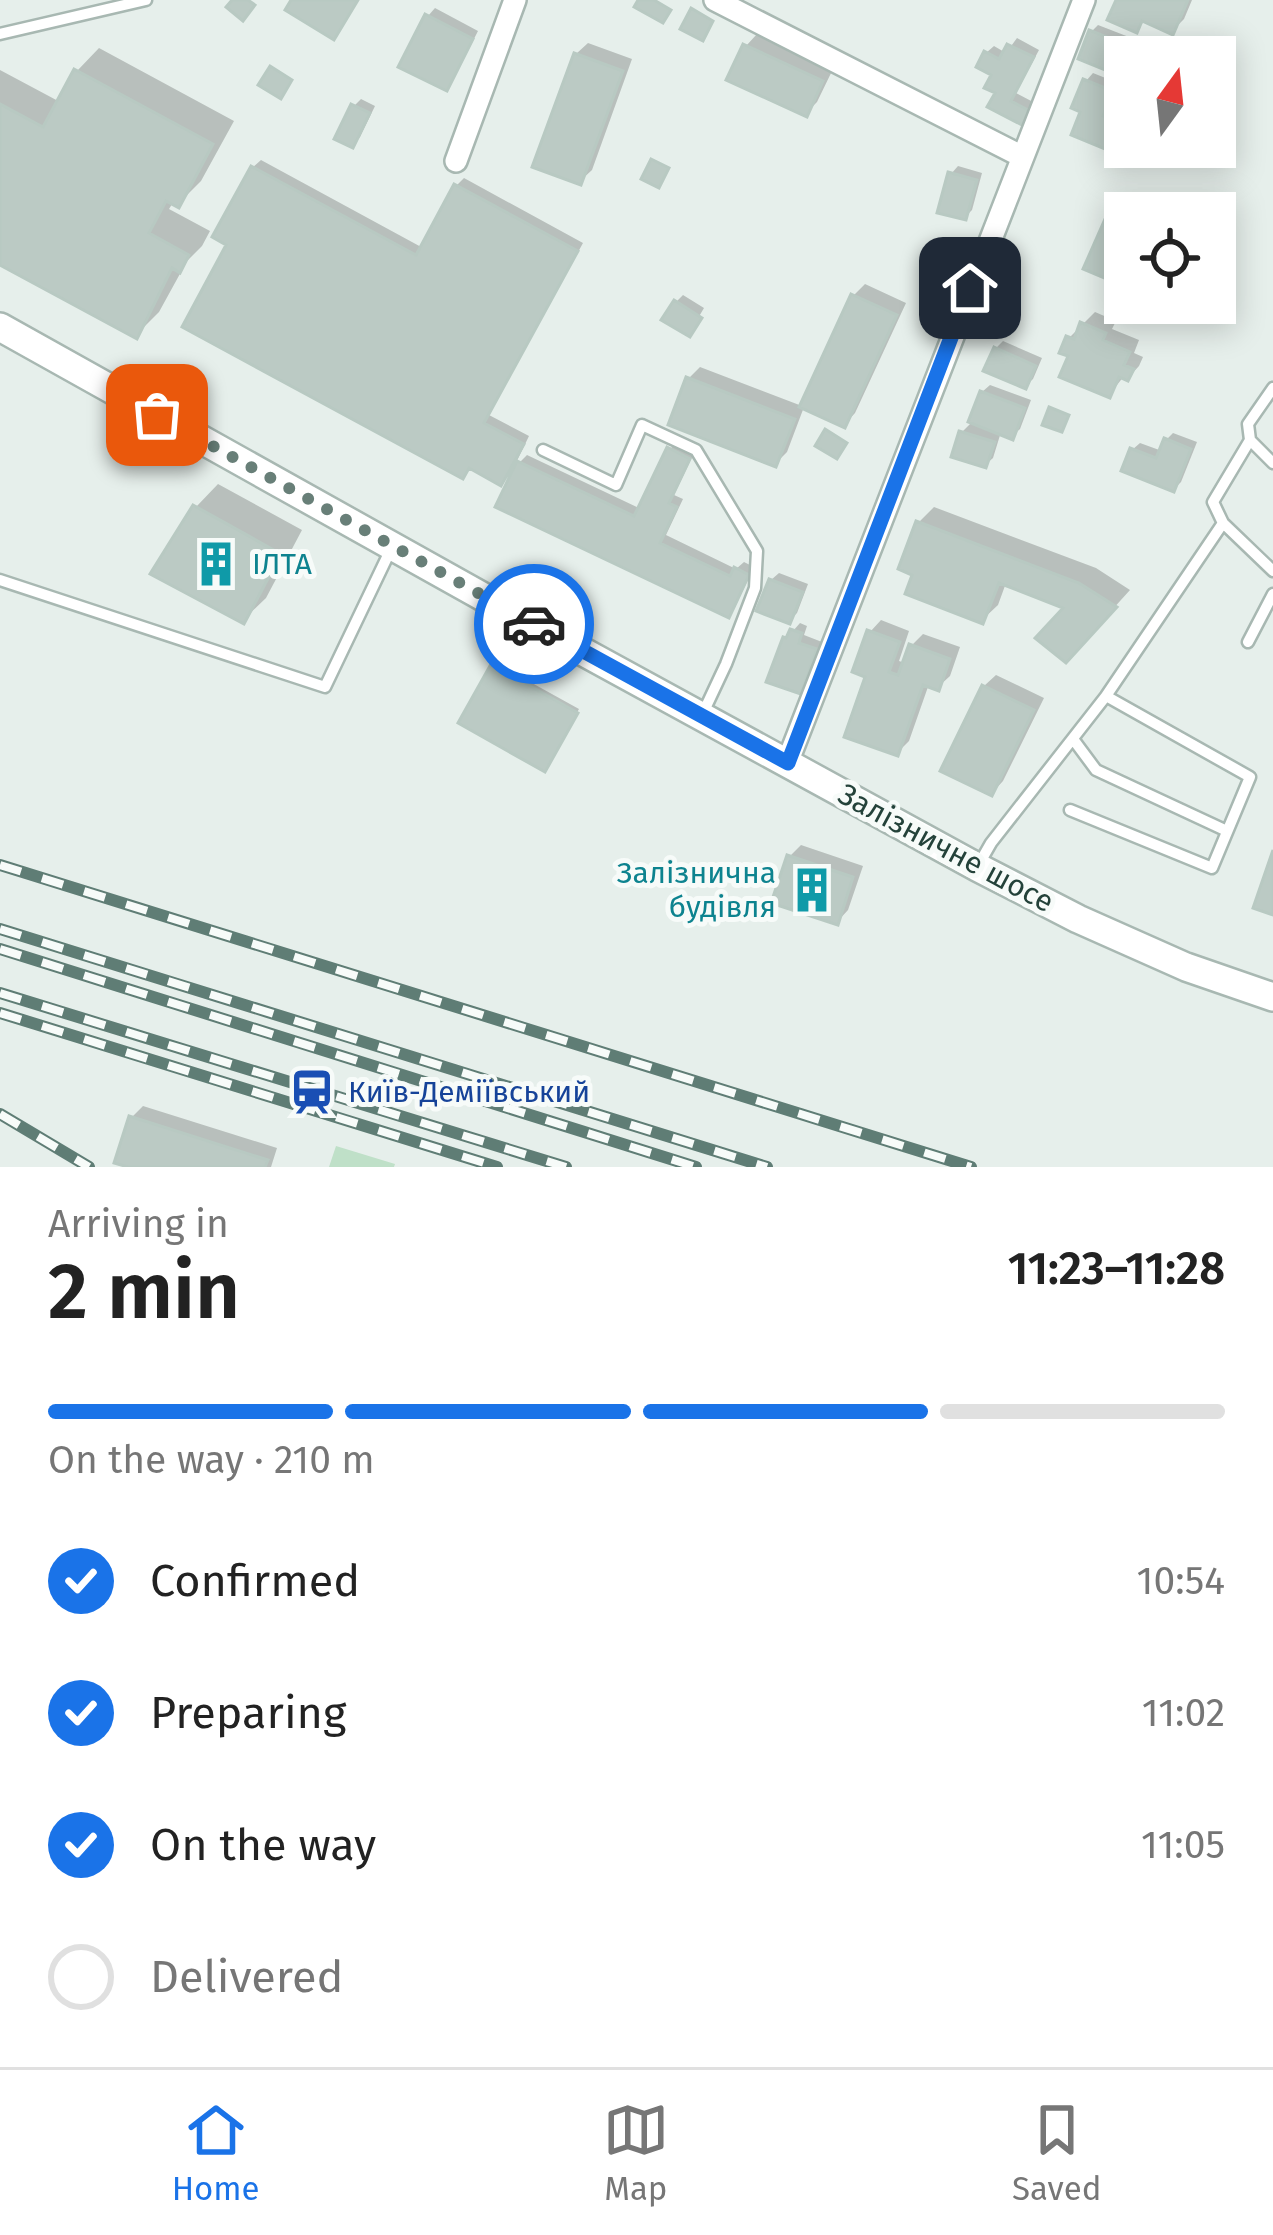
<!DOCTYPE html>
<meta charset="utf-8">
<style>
:root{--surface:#fff;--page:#f6f6f6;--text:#222;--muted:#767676;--line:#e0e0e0;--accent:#1a73e8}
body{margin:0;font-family:"Fira Sans",sans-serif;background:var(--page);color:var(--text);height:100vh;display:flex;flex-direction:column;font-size:45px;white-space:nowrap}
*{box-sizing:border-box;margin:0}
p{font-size:39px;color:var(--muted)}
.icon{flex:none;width:66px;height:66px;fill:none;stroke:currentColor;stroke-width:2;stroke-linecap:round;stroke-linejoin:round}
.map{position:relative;height:1167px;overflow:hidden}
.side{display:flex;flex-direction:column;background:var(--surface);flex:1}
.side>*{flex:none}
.needle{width:78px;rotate:15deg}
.fabs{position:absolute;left:1104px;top:36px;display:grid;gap:24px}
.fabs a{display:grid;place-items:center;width:132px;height:132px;border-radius:0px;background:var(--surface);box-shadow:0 6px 30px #0003;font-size:60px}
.pin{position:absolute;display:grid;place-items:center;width:102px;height:102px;color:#fff;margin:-51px;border-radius:24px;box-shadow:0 6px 18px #0006}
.courier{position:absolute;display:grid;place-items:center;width:120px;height:120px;margin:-60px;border:9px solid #1a73e8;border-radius:50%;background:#fff;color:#222;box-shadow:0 3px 15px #0007}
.overview em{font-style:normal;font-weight:600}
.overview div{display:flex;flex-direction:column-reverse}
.overview{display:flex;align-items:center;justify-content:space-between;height:204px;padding:0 48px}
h1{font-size:78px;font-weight:600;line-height:90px}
.bar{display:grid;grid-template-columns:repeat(4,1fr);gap:18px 12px;align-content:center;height:144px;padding:0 48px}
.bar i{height:15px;border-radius:9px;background:var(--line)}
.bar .current{background:var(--accent)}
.bar p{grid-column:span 4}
ol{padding:0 48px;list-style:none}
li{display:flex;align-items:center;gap:36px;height:132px}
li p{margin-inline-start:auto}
li .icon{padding:12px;border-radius:50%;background:var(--accent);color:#fff;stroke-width:4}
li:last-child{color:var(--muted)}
li i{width:66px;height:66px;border:6px solid var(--line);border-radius:50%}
.dock{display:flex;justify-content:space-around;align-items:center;height:168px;border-top:3px solid var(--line);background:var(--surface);font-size:33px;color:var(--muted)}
.dock a{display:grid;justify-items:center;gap:6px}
.dock .current{color:var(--accent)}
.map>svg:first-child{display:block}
.green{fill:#bfe0c8}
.shadow{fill:#0003}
.building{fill:#bbcac4;stroke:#b8c9c2;stroke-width:3}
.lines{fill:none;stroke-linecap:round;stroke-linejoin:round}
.service-casing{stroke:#a8b8b2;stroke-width:15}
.minor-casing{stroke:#a8b8b2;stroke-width:26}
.tertiary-casing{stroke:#a8b8b2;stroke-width:32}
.service{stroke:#fff;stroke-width:10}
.minor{stroke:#fff;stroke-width:21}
.tertiary{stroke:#fff;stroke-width:27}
.rail-casing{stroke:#5f7d75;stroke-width:12}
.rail{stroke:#f7fbf9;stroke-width:8;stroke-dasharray:22;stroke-linecap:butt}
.done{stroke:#687f78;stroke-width:12;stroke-dasharray:0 21.6}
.route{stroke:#1a73e8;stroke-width:15}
.labels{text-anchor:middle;stroke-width:10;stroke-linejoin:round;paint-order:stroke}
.culture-label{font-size:30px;fill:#0d838f;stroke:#f7fbf9;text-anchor:start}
.street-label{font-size:30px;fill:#24423a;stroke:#f7fbf9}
.transit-label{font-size:30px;fill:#164399;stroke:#f7fbf9;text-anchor:start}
</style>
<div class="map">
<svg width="1273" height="1167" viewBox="0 0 1273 1167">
<rect width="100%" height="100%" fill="#e6efeb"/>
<path class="green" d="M 336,1146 L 395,1164 L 394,1167 L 329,1167 Z"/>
<path class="shadow" d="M 1120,0 L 1192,0 L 1184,19 L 1172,31 L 1146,20 L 1136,29 Z
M 435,8 L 478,31 L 453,80 L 446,87 L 428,16 Z
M 1098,25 L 1147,44 L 1142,57 L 1125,57 L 1125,74 L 1091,32 Z
M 757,34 L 833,69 L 817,102 L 806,113 L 746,46 Z
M 1017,38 L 1039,50 L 1016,93 L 1035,103 L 1022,122 L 999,92 L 986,53 L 994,46 L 1006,53 Z
M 588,43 L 632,59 L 592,170 L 580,181 L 576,54 Z
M 99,48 L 234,121 L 201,181 L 178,204 L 174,201 L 169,209 L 210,231 L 202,246 L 187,261 L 159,312 L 136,335 L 0,262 L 0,70 L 60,102 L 77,71 Z
M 1093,73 L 1118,83 L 1108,109 L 1125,116 L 1125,119 L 1116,141 L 1109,148 L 1084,110 L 1086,81 Z
M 361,99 L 375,106 L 360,137 L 352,145 L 354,106 Z
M 261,160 L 423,248 L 457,185 L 464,178 L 583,243 L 489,415 L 529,436 L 513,469 L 527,455 L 641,509 L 670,449 L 677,442 L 695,451 L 674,495 L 683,499 L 666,535 L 736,569 L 744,562 L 754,567 L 735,607 L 728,614 L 517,466 L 501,482 L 471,466 L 462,475 L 230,244 L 253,167 Z
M 958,166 L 982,173 L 972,210 L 965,217 L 951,174 Z
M 1118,205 L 1138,213 L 1125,213 L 1125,260 L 1113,278 L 1111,212 Z
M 865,284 L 906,303 L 855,413 L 844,425 L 804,407 L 787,452 L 775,464 L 688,379 L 700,367 L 802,406 L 853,296 Z
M 683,295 L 704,308 L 691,330 L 676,302 Z
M 1095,312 L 1116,321 L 1112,329 L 1139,340 L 1134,353 L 1143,357 L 1139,366 L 1128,378 L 1124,376 L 1110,394 L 1072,355 L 1069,338 Z
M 1003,341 L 1042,358 L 1033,379 L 1025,386 L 996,348 Z
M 990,385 L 1031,400 L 1020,429 L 1012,436 L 1001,432 L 993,458 L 985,465 L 962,432 L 971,423 L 982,392 Z
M 1173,433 L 1197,442 L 1181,482 L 1174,489 L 1132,450 L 1140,443 L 1162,451 L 1166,440 Z
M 218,484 L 302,530 L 266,598 L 243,620 L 196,507 Z
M 934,507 L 1096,568 L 1130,590 L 1082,643 L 1069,606 L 1006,583 L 998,605 L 982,620 L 916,573 L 919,522 Z
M 779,573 L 808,584 L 797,613 L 789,621 L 771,580 Z
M 881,620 L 909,631 L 899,661 L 905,663 L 911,646 L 923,634 L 960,647 L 950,676 L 938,687 L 929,684 L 909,741 L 897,753 L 869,675 L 870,632 Z
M 800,623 L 807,626 L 804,635 L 822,642 L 807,684 L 800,691 L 786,639 Z
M 496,663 L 579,709 L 547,765 L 493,665 Z
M 996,675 L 1044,698 L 1003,781 L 992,793 L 984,686 Z
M 801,845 L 863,866 L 848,910 L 837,922 L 789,857 Z
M 143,1106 L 277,1148 L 271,1167 L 138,1167 L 131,1118 Z"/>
<path class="building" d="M 232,0 L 248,0 L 255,5 L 243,21 L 226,7 Z
M 291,0 L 358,0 L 334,40 L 285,10 Z
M 638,0 L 654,0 L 671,10 L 663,23 L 634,7 Z
M 1116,0 L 1188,0 L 1173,35 L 1142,21 L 1137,33 L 1107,20 Z
M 691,8 L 713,21 L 703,41 L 680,29 Z
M 425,14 L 473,39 L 447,91 L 398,67 Z
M 1089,30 L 1142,51 L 1139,57 L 1125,57 L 1125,78 L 1078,59 Z
M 743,44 L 823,81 L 807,117 L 726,80 Z
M 1007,44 L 1034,57 L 1011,101 L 1030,111 L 1022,125 L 987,107 L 995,93 L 984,88 L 991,75 L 976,67 L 984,51 L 999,59 Z
M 574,53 L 623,71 L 581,185 L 532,167 Z
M 270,66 L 292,80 L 281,99 L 258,85 Z
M 74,69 L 213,144 L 179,208 L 166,201 L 149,233 L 189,255 L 180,273 L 172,268 L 137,339 L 0,265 L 0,104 L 43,127 Z
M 1083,79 L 1113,91 L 1103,116 L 1121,124 L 1110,151 L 1071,135 L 1080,112 L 1071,108 Z
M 351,104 L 370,113 L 353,148 L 334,139 Z
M 651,159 L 669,168 L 659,188 L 641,179 Z
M 251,166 L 416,255 L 454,184 L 578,251 L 484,423 L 524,444 L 501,486 L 469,468 L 463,479 L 182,327 L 226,245 L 212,237 Z
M 948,172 L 977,180 L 966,220 L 937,213 Z
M 1109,210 L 1125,217 L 1125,256 L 1114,282 L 1083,269 Z
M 851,294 L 897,315 L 845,428 L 799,407 Z
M 674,300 L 702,318 L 690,337 L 661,320 Z
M 1080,322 L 1106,333 L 1103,340 L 1130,352 L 1124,365 L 1134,369 L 1128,381 L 1119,377 L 1110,398 L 1059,377 L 1068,356 L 1059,353 L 1066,336 L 1074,339 Z
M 994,347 L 1036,366 L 1026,389 L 983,371 Z
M 686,377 L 795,419 L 776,467 L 668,425 Z
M 980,391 L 1025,408 L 1013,440 L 968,422 Z
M 1049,407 L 1069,415 L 1062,432 L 1042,425 Z
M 825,429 L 847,443 L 837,459 L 815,446 Z
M 959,431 L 995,442 L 986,468 L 951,457 Z
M 1164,438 L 1191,449 L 1174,492 L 1121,471 L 1130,448 L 1156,458 Z
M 667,447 L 690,459 L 669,503 L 677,507 L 660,543 L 730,576 L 734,567 L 749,575 L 729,618 L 495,507 L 517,461 L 634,516 Z
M 193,505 L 281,554 L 244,624 L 150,574 Z
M 916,521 L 1079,583 L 1117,607 L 1066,663 L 1035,638 L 1063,608 L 999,583 L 983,624 L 905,594 L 912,575 L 898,569 Z
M 769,579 L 803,592 L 790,624 L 756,611 Z
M 790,629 L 802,633 L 799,643 L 817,649 L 801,694 L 766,682 L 783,637 L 786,638 Z
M 867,630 L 900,642 L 889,672 L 898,675 L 909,644 L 950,659 L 939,691 L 923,685 L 898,756 L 844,737 L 865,677 L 852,672 Z
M 491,664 L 578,713 L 545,772 L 458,723 Z
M 982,685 L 1034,710 L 992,796 L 940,771 Z
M 1273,850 L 1273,915 L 1253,908 Z
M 787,855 L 853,877 L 838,925 L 771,903 Z
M 129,1116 L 268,1160 L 265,1167 L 128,1167 L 114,1163 Z"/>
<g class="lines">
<g class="service-casing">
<path id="service" d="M 0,34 L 146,0
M 1250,440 L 1273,463
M 543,450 L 616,485 L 642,425 L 696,450 L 757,551 L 755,588 L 726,664 L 703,713
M 1223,523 L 1273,571
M 0,580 L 325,687 L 391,549
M 1248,642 L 1273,594
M 1073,739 L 1096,770 L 1227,831
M 1070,810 L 1212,868 L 1250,777 L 1106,696
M 979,864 L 991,843 L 1106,696 L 1223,523 L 1213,502 L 1250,440 L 1248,424 L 1273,388"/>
</g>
<g class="minor-casing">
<path id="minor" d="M 715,0 L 1021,156
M 456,161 L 515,0
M 787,763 L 1084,0"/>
</g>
<g class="tertiary-casing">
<path id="tertiary" d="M 0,327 L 494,603 L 977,867 L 1078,919 L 1186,967 L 1273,997"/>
</g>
<use href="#service" class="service"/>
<use href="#minor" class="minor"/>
<use href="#tertiary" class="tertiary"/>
<g class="rail-casing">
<path id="rail" d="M 0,865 L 971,1167
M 0,929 L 767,1167
M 0,949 L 696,1167
M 0,993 L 566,1167
M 0,1013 L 497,1167
M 0,1114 L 89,1167"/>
</g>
<use href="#rail" class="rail"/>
</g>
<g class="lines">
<path class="done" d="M 157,415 L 534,624"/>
<path class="route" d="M 534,624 L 788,763 L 970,288"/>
</g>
<defs>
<g id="building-bare" transform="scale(3.6)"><path d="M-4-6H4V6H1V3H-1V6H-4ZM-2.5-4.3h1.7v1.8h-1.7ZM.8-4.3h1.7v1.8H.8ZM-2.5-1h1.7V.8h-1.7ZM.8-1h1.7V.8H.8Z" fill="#0f9aa8" stroke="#f7fbf9" stroke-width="2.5" paint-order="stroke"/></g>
<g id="station-bare" transform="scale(3.6)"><path d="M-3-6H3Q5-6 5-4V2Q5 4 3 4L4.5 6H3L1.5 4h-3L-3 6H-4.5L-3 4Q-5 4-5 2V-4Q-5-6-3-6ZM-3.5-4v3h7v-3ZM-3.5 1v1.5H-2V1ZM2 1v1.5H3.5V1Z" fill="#1a4fb4" stroke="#f7fbf9" stroke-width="2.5" paint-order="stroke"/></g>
</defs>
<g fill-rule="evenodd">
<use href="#building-bare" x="216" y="564"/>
<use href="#building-bare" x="812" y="890"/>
<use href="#station-bare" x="312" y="1092"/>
</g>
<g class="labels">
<g class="culture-label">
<text x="252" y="574">ІЛТА</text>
<text x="776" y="883" text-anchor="end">Залізнична<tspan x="776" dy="34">будівля</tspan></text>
</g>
<g class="street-label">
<text transform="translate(946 848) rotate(28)" y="10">Залізничне шосе</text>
</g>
<g class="transit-label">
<text x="348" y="1102">Київ-Деміївський</text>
</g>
</g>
</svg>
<div class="fabs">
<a><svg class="needle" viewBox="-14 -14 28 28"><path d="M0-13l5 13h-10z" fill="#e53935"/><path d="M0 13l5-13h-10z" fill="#767676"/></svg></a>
<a><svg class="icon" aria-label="locate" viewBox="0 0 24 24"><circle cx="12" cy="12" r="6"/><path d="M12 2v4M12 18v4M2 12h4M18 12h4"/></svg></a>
</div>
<div class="pin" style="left:157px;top:415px;background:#ea580c"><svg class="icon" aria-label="bag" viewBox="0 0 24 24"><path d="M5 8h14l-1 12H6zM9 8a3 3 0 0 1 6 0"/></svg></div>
<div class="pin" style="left:970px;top:288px;background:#1f2937"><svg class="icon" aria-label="home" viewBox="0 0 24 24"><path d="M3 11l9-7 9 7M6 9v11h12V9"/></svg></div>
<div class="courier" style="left:534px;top:624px"><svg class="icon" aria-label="car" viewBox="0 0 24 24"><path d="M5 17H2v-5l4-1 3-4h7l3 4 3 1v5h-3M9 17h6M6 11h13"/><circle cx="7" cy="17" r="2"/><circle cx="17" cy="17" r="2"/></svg></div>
</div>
<section class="side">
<div class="overview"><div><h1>2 min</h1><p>Arriving in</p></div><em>11:23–11:28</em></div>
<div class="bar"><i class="current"></i><i class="current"></i><i class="current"></i><i></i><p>On the way · 210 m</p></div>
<ol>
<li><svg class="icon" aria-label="check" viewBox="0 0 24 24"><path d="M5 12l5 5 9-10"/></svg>Confirmed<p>10:54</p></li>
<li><svg class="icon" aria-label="check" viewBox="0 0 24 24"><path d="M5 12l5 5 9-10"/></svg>Preparing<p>11:02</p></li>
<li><svg class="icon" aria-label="check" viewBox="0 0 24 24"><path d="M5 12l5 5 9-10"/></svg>On the way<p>11:05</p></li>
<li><i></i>Delivered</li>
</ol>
</section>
<nav class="dock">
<a class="current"><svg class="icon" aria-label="home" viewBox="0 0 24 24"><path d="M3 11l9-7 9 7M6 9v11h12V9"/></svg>Home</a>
<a><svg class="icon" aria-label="map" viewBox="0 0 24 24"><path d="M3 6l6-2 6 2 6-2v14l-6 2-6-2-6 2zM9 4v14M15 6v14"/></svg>Map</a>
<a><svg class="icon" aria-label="saved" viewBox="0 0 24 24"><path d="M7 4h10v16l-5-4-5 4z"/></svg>Saved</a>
</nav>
